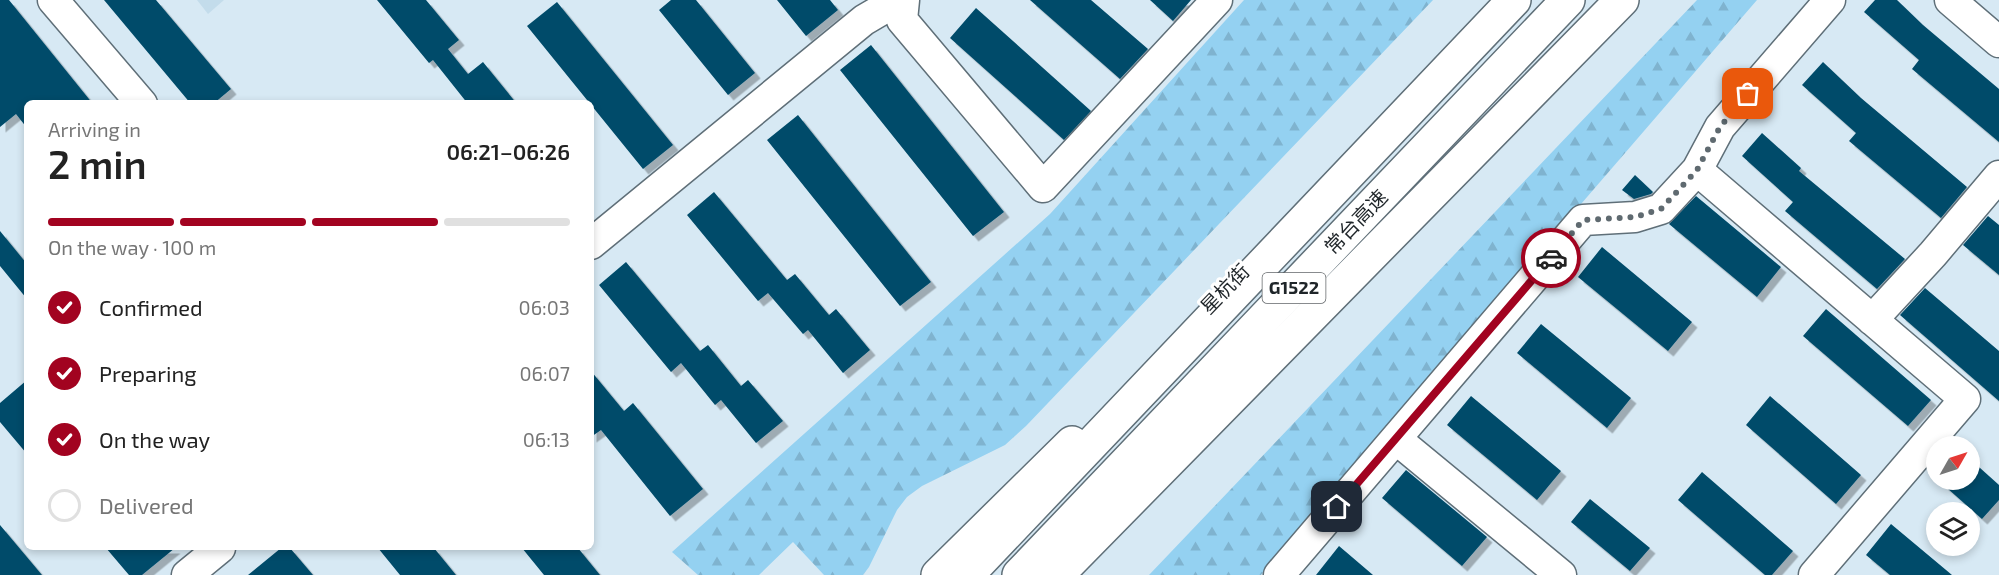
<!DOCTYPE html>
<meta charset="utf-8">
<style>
:root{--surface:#fff;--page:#f2f2f2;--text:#222;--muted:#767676;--line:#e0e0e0;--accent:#a20320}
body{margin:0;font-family:"Exo 2","Noto Sans SC",sans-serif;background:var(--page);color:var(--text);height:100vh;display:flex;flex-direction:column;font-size:22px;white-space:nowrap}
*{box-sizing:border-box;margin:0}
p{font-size:20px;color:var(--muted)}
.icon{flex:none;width:33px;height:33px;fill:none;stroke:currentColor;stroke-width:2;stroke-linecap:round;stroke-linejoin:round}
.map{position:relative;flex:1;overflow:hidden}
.panel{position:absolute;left:24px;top:100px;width:570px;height:450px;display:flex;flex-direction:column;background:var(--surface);border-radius:9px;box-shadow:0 3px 9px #0003}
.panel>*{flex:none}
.needle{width:39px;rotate:51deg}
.tools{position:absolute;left:1926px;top:436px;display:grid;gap:12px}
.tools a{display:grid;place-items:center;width:54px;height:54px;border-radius:50%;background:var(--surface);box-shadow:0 3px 9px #0003;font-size:30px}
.pin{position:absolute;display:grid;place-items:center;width:51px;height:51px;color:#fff;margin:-26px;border-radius:12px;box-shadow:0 3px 9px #0006}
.courier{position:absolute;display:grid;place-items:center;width:60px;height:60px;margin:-30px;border:4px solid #a20320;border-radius:50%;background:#fff;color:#222;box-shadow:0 2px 8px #0007}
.summary em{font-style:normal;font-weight:600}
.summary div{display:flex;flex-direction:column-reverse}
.summary{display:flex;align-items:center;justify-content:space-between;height:102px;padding:0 24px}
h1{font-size:39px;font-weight:600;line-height:45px}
.bar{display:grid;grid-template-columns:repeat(4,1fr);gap:9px 6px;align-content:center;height:72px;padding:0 24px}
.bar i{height:8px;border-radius:4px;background:var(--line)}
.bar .active{background:var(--accent)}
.bar p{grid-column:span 4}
ol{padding:0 24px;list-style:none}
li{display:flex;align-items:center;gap:18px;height:66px}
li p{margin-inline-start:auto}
li .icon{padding:6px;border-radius:50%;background:var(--accent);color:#fff;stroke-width:4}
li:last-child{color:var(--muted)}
li i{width:33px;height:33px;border:3px solid var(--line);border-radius:50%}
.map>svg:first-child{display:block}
.built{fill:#c3dceb}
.forest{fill:url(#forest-firs)}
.building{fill:#004c6a;filter:url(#shadow)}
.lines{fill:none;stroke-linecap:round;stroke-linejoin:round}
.minor-casing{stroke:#5f6f78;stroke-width:33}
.major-casing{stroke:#5f6f78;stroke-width:36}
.highway-casing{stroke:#5f6f78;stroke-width:36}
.minor{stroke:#fff;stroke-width:30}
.major{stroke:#fff;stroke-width:33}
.highway{stroke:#fff;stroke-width:33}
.done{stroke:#5f6a70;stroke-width:6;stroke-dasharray:0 10.8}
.route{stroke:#a20320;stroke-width:8}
.labels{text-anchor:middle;stroke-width:6;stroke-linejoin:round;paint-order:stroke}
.shield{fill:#fff;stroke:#626669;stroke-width:1.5}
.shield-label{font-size:18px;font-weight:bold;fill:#1f2529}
.street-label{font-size:20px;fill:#1f2529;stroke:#fff}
</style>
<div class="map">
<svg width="1999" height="575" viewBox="0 0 1999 575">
<defs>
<pattern id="forest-firs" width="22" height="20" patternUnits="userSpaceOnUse" patternTransform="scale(1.5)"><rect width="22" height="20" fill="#94d1f1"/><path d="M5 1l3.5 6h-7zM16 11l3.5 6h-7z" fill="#7fb3cf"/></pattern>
<filter id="shadow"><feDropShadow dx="5.5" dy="5.5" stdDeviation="0" flood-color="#0004"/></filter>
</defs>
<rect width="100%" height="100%" fill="#d7e9f4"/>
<path class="built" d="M 197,0 L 224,0 L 208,14 Z"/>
<path class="forest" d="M 1244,0 L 1433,0 L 1026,426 L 1005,445 L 922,486 L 907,497 L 897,510 L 869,567 L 863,575 L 824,575 L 793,542 L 759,575 L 698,575 L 672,552 L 1050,214 Z
M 1697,0 L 1757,0 L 1261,575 L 1149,575 Z"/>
<path class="building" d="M 0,0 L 9,0 L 93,104 L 27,104 L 27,128 L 16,114 L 0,127 Z
M 104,0 L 156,0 L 231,89 L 213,104 L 191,104 Z
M 377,0 L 426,0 L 459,40 L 448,49 L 468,74 L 483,62 L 517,104 L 468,104 L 433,60 L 429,63 Z
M 671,0 L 696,0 L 755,73 L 728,95 L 659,10 Z
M 777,0 L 830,0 L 838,10 L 806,36 Z
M 1030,0 L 1091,0 L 1148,49 L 1120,79 Z
M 1150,0 L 1191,0 L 1173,21 Z
M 1875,0 L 1897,0 L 1923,25 L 1999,89 L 1999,142 L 1912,69 L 1919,60 L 1864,12 Z
M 557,2 L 673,145 L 643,169 L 527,26 Z
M 976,8 L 1091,111 L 1064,140 L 950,38 Z
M 871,45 L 1004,212 L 973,236 L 840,70 Z
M 1823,62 L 1861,98 L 1967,187 L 1941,218 L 1849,141 L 1856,133 L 1802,85 Z
M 798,115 L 931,282 L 900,306 L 767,140 Z
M 1762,133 L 1801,168 L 1799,171 L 1905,259 L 1877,289 L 1785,211 L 1793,202 L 1742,156 Z
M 1635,175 L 1653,192 L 1651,194 L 1634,199 L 1622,190 Z
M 714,192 L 787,280 L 795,274 L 829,315 L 836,309 L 870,350 L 843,373 L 808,330 L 803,334 L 768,293 L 758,301 L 687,215 Z
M 1696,196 L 1781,267 L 1757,297 L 1669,224 Z
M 1988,216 L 1999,225 L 1999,275 L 1963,245 Z
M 0,231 L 27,264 L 27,299 L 0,266 Z
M 1602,247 L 1692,322 L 1668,351 L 1578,277 Z
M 626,262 L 700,351 L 708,345 L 741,386 L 748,380 L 783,421 L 756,443 L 721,400 L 715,405 L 681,363 L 671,372 L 599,285 Z
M 1925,288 L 1999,351 L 1999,401 L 1900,315 Z
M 1826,309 L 1931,400 L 1908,426 L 1803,336 Z
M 1541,324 L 1631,398 L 1607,428 L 1517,353 Z
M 591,371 L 624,411 L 633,403 L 703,489 L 670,516 L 601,430 L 591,437 Z
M 27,380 L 27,454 L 0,422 L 0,403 Z
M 1471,396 L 1561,471 L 1537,500 L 1447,425 Z
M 1770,396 L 1861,475 L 1836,504 L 1746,425 Z
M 1970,459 L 1999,485 L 1999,500 L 1982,519 L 1938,480 L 1970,480 Z
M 1406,470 L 1487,537 L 1462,566 L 1382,498 Z
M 1702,472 L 1793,551 L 1772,575 L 1765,575 L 1678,500 Z
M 1590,499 L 1650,548 L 1630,571 L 1571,522 Z
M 1891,524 L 1952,575 L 1890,575 L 1866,555 Z
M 0,525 L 42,575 L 0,575 Z
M 1339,546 L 1373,575 L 1316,575 Z
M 106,548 L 175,548 L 142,575 L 129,575 Z
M 281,548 L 290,548 L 313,575 L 248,575 Z
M 378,548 L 434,548 L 456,575 L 400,575 Z
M 522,548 L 578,548 L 600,575 L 544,575 Z"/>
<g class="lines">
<g class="minor-casing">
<path id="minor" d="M 53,0 L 142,104
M 904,0 L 902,20 L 1043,187 L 1217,0
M 1950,0 L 1999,42
M 1697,170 L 1965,399 L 1814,575
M 591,244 L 864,20 L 898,0
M 1872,320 L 1933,254 L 1999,176
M 1396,439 L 1561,575
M 187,575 L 220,548
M 1279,575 L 1583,220 L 1635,217 L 1661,209 L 1697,170 L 1720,127 L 1830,0"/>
</g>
<g class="major-casing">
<path id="major" d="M 938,575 L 1072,443
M 1057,575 L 1622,0"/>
</g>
<g class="highway-casing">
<path id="highway" d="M 967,575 L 1514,0
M 1019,575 L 1568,0"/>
</g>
<use href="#minor" class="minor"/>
<use href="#major" class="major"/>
<use href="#highway" class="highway"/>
</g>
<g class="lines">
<path class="done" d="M 1551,258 L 1583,220 L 1635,217 L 1661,209 L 1697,170 L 1720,127 L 1748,94"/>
<path class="route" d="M 1337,507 L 1551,258"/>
</g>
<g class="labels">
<rect class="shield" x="1262.5" y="273" width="63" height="30" rx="4.5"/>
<g class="shield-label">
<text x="1294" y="294">G1522</text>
</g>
<g class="street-label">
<text transform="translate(1356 222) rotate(-46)" y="7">常台高速</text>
<text transform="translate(1225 289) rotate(-46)" y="7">星杭街</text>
</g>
</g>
</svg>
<div class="tools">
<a><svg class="needle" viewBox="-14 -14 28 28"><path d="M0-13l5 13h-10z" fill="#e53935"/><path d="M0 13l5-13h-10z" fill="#767676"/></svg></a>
<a><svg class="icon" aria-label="layers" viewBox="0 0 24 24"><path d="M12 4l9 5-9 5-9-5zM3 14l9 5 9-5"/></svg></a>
</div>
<div class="pin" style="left:1748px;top:94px;background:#ea580c"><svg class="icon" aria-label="bag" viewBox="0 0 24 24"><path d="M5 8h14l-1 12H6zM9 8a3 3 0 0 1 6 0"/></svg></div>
<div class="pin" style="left:1337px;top:507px;background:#1f2937"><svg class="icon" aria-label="home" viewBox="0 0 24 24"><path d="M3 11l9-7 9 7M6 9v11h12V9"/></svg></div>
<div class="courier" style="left:1551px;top:258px"><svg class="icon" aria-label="car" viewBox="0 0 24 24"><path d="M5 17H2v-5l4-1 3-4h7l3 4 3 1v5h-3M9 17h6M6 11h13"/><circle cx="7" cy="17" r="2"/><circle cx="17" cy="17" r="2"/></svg></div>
<section class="panel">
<div class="summary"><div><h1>2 min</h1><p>Arriving in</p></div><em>06:21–06:26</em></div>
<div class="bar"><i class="active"></i><i class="active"></i><i class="active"></i><i></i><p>On the way · 100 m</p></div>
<ol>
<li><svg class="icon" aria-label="check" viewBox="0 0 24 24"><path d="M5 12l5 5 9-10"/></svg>Confirmed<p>06:03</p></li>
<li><svg class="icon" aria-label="check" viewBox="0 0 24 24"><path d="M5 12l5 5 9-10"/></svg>Preparing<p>06:07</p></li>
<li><svg class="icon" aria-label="check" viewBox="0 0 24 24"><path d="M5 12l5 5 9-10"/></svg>On the way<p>06:13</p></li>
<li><i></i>Delivered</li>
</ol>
</section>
</div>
